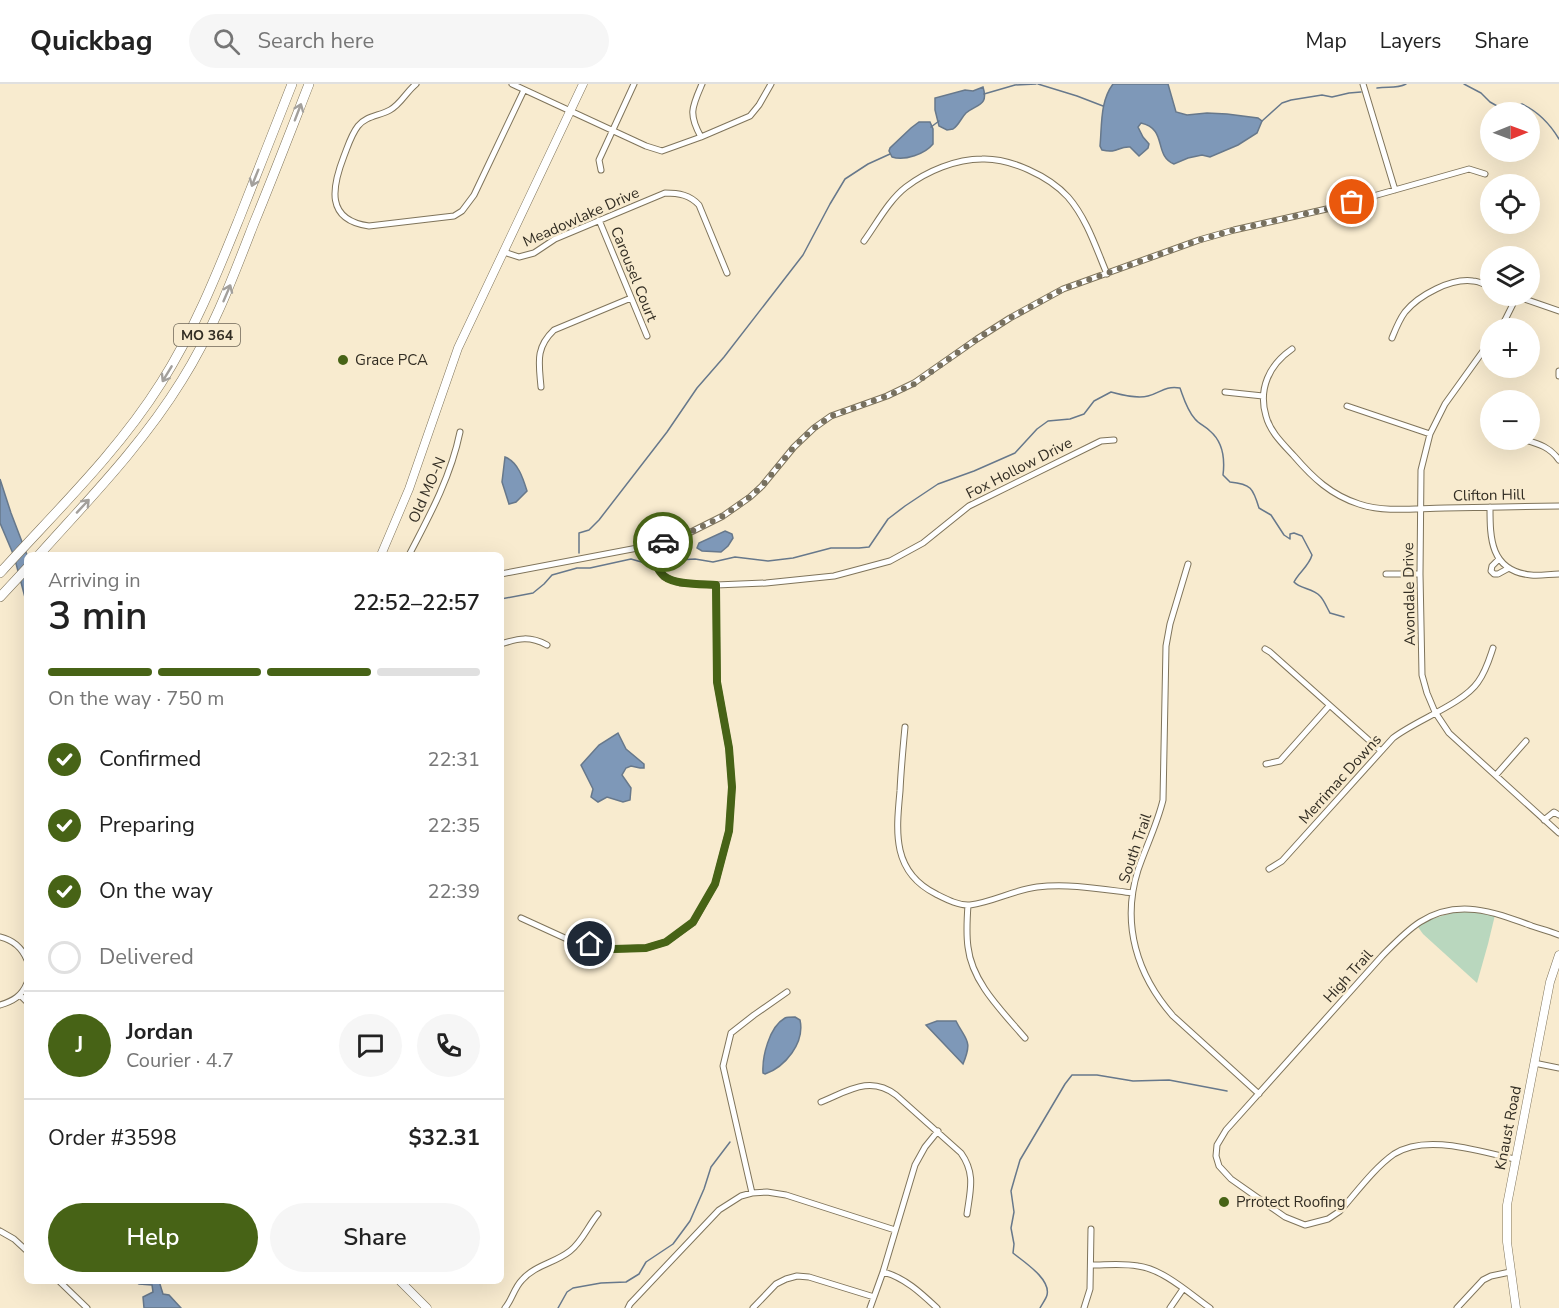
<!DOCTYPE html>
<meta charset="utf-8">
<style>
:root{--surface:#fff;--page:#f6f6f6;--text:#222;--muted:#767676;--line:#e0e0e0;--accent:#476316}
body{margin:0;font-family:"Nunito Sans",sans-serif;background:var(--page);color:var(--text);height:100vh;display:flex;flex-direction:column;font-size:22px;white-space:nowrap}
*{box-sizing:border-box;margin:0}
p{font-size:20px;color:var(--muted)}
.icon{flex:none;width:33px;height:33px;fill:none;stroke:currentColor;stroke-width:2;stroke-linecap:round;stroke-linejoin:round}
.map{position:relative;flex:1;overflow:hidden}
.details{position:absolute;left:24px;top:468px;width:480px;height:732px;display:flex;flex-direction:column;background:var(--surface);border-radius:9px;box-shadow:0 6px 24px #0002}
.details>*{flex:none}
.needle{width:39px;rotate:89deg}
.controls{position:absolute;left:1480px;top:18px;display:grid;gap:12px}
.controls a{display:grid;place-items:center;width:60px;height:60px;border-radius:50%;background:var(--surface);box-shadow:0 6px 24px #0002;font-size:30px}
.pin{position:absolute;display:grid;place-items:center;width:51px;height:51px;color:#fff;margin:-26px;border:3px solid #fff;border-radius:50%;box-shadow:0 2px 6px #0007}
.courier{position:absolute;display:grid;place-items:center;width:60px;height:60px;margin:-30px;border:4px solid #476316;border-radius:50%;background:#fff;color:#222;box-shadow:0 2px 8px #0007}
.head em{font-style:normal;font-weight:600}
.head div{display:flex;flex-direction:column-reverse}
.head{display:flex;align-items:center;justify-content:space-between;height:102px;padding:0 24px}
h1{font-size:39px;font-weight:600;line-height:45px}
.bar{display:grid;grid-template-columns:repeat(4,1fr);gap:9px 6px;align-content:center;height:72px;padding:0 24px}
.bar i{height:8px;border-radius:4px;background:var(--line)}
.bar .selected{background:var(--accent)}
.bar p{grid-column:span 4}
.line{display:flex;align-items:center;gap:15px;padding:0 24px;border-top:2px solid var(--line)}
.line div{flex:1}
.round{display:grid;place-items:center;flex:none;width:63px;height:63px;border-radius:32px;background:var(--page)}
ol{padding:0 24px;list-style:none}
li{display:flex;align-items:center;gap:18px;height:66px}
li p{margin-inline-start:auto}
li .icon{padding:6px;border-radius:50%;background:var(--accent);color:#fff;stroke-width:4}
li:last-child{color:var(--muted)}
li i{width:33px;height:33px;border:3px solid var(--line);border-radius:50%}
.button{display:flex;gap:12px;margin-top:auto;padding:12px 24px}
.button a{flex:1;height:69px;border-radius:36px;background:var(--accent);color:#fff;font-size:24px;font-weight:600;line-height:69px;text-align:center}
.button a+a{background:var(--page);color:var(--text)}
header{display:flex;align-items:center;gap:36px;box-sizing:border-box;height:84px;padding:0 30px;background:var(--surface);border-bottom:2px solid var(--line)}
header strong{font-size:28px}
nav{display:flex;gap:33px;margin-inline-start:auto;font-size:21px}
.search{width:420px;height:54px;background:var(--page);display:flex;align-items:center;gap:15px;box-sizing:border-box;padding:0 21px;border-radius:33px;color:var(--muted);font-size:22px}
.map>svg:first-child{display:block}
.green{fill:#b9d7be}
.water{fill:#7e98b8;stroke:#67788b;stroke-width:1.5}
.lines{fill:none;stroke-linecap:round;stroke-linejoin:round}
.stream{stroke:#67788b;stroke-width:1.5}
.minor-casing{stroke:#7f745b;stroke-width:7}
.secondary-casing{stroke:#7f745b;stroke-width:9}
.motorway-casing{stroke:#7f745b;stroke-width:10}
.minor{stroke:#fff;stroke-width:5}
.secondary{stroke:#fff;stroke-width:8}
.motorway{stroke:#fff;stroke-width:9}
.oneway{stroke:#a3a09c}
.done{stroke:#77705f;stroke-width:6;stroke-dasharray:0 10.8}
.route{stroke:#476316;stroke-width:8}
.poi-dot{fill:#476316;stroke:#f8ebcf;stroke-width:2}
.labels{text-anchor:middle;stroke-width:5;stroke-linejoin:round;paint-order:stroke}
.shield{fill:#f8ebcf;stroke:#6d6657;stroke-width:1.5}
.shield-label{font-size:14px;font-weight:bold;fill:#322d23}
.street-label{font-size:15px;fill:#322d23;stroke:#f8ebcf}
.poi-label{font-size:15px;fill:#322d23;stroke:#f8ebcf;text-anchor:start}
</style>
<header>
<strong>Quickbag</strong>
<div class="search"><svg class="icon" aria-label="search" viewBox="0 0 24 24"><circle cx="10" cy="10" r="6"/><path d="M15 15l6 6"/></svg>Search here</div>
<nav><a>Map</a><a>Layers</a><a>Share</a></nav>
</header>
<div class="map">
<svg width="1559" height="1224" viewBox="0 0 1559 1224">
<rect width="100%" height="100%" fill="#f8ebcf"/>
<path class="green" d="M 1461,826 L 1495,831 L 1488,860 L 1477,899 L 1423,850 L 1418,843 L 1422,838 Z"/>
<path class="water" d="M 1113,0 L 1168,0 L 1176,28 L 1187,31 L 1207,29 L 1227,30 L 1258,34 L 1262,37 L 1257,49 L 1238,61 L 1210,73 L 1202,71 L 1188,74 L 1174,80 C 1153,71 1168,45 1141,39 L 1138,43 L 1143,53 L 1149,60 L 1148,64 L 1139,72 L 1130,63 C 1118,62 1118,70 1102,66 L 1100,62 C 1102,41 1100,17 1113,0 Z
M 983,3 C 989,22 977,20 966,29 C 961,34 959,41 953,45 L 947,46 L 939,42 L 935,26 L 935,14 L 965,6 L 973,7 Z
M 919,38 L 930,38 L 933,45 L 933,60 C 925,70 905,77 892,73 L 889,67 L 890,64 L 911,44 Z
M 505,373 C 518,378 523,394 527,407 L 516,418 L 509,420 L 502,398 Z
M 0,395 L 11,429 L 27,471 L 27,521 L 14,472 L 0,439 Z
M 725,447 L 732,450 L 733,454 L 728,462 L 721,468 L 702,467 L 697,464 L 699,459 Z
M 618,649 L 626,665 L 644,680 L 644,684 L 640,684 L 631,682 L 626,684 L 622,691 L 631,704 L 630,716 L 623,718 L 607,713 L 598,718 L 591,713 L 593,705 L 581,681 L 599,661 Z
M 795,933 L 800,936 C 805,959 785,983 765,990 L 763,989 C 762,973 769,943 785,934 C 787,933 792,933 795,933 Z
M 937,937 L 956,937 C 966,957 973,956 963,980 L 926,941 Z
M 134,1197 L 159,1197 L 163,1210 L 169,1211 L 181,1224 L 144,1224 L 143,1213 L 153,1208 L 152,1201 L 139,1200 Z"/>
<g class="lines">
<path class="stream" d="M 1038,0 L 1077,12 L 1103,22
M 1464,0 L 1481,9 L 1490,18 L 1506,27 L 1522,20 C 1537,27 1550,40 1559,55
M 1377,4 C 1388,2 1396,5 1406,0
M 984,10 L 1015,1 L 1036,0
M 1262,37 L 1282,19 L 1291,16 L 1322,11 L 1332,13 L 1349,9 L 1361,8
M 931,43 L 939,37
M 579,469 L 579,449 L 589,446 L 599,436 L 667,348 L 697,304 L 724,273 L 803,171 L 830,120 L 845,95 L 868,80 L 890,70
M 662,477 L 695,475 L 713,478 L 735,473 L 768,477 L 793,474 L 831,464 L 859,464 L 869,463 L 888,435 L 905,422 L 938,400 L 974,387 L 1015,369 L 1037,345 L 1048,337 L 1070,335 L 1084,330 L 1094,317 L 1111,308 C 1122,311 1137,315 1148,312 C 1162,308 1164,302 1180,304 C 1184,315 1187,326 1195,335 C 1199,340 1205,342 1210,347 C 1223,358 1225,375 1223,391 L 1230,398 C 1251,400 1253,404 1259,424 L 1271,431 L 1284,451 L 1290,455 L 1290,450 L 1294,449 L 1302,452 L 1312,471 C 1309,482 1299,488 1294,498 C 1300,505 1313,504 1320,512 C 1324,516 1327,524 1330,529 L 1344,533
M 501,515 L 533,509 L 544,500 L 552,491 L 577,484 L 590,484 L 631,475 L 645,479
M 558,1224 L 567,1208 L 573,1204 L 601,1199 L 626,1198 L 639,1190 L 646,1178 L 673,1160 L 690,1137 L 704,1105 L 711,1083 L 730,1058
M 1040,1224 C 1042,1220 1046,1215 1047,1211 C 1051,1195 1024,1178 1013,1169 L 1014,1160 L 1011,1144 L 1014,1128 L 1011,1107 L 1015,1093 L 1020,1076 L 1065,1000 L 1072,991 L 1097,991 L 1133,997 L 1169,996 L 1227,1007"/>
<g class="minor-casing">
<path id="minor" d="M 416,0 C 406,8 401,20 390,26 C 379,32 366,32 358,42 C 351,51 348,62 344,72 C 332,103 325,136 369,142 L 454,132 L 462,127 L 474,111 L 524,6
M 512,0 L 646,62 L 662,67 L 701,53 L 750,32 L 759,21 L 771,0
M 1363,0 L 1395,106
M 701,53 C 688,30 692,23 702,0
M 601,86 L 599,76 L 634,0
M 599,136 L 647,252
M 864,157 C 877,139 889,116 906,103 C 927,87 956,75 982,75 C 1010,74 1049,92 1068,113 C 1087,135 1096,164 1107,190
M 504,168 L 519,173 L 534,169 L 555,155 L 665,109 C 679,109 690,111 699,121 L 727,189
M 1516,212 L 1559,227
M 1499,244 L 1505,236 L 1517,212
M 1392,254 C 1396,244 1399,236 1405,228 C 1419,211 1451,194 1473,197 C 1479,197 1485,201 1491,203
M 1491,256 L 1445,320 L 1430,350 L 1421,386 L 1420,490 L 1422,591 L 1427,609 L 1435,628 L 1449,649 L 1559,749
M 1292,265 C 1269,281 1258,305 1266,332 C 1270,348 1283,360 1294,372 C 1313,394 1331,411 1359,420 C 1386,429 1417,424 1445,424 C 1483,423 1521,423 1559,422
M 1559,287 L 1559,292
M 541,303 C 539,279 535,264 554,246 L 631,214
M 1225,308 L 1263,312
M 1347,322 L 1430,350
M 1525,356 C 1539,360 1550,363 1559,376
M 1490,423 C 1490,454 1490,487 1531,491 C 1540,492 1550,490 1559,490
M 648,462 L 655,480 L 664,493 L 680,499 L 716,501 L 766,499 L 834,492 L 890,477 L 923,459 L 969,422 L 1101,357 L 1114,356
M 409,471 C 430,431 451,392 460,348
M 1499,475 L 1492,482 L 1491,487 L 1494,490 L 1498,490 L 1509,484
M 1188,480 L 1170,540 L 1166,562 L 1163,716 C 1157,741 1146,762 1138,786 C 1121,840 1137,891 1173,932 L 1259,1010
M 501,490 L 648,462 L 683,452 L 723,432 L 750,413 L 762,402 L 794,363 L 814,344 L 831,332 L 887,312 L 914,299 L 977,255 L 1010,234 L 1063,205 L 1199,156 L 1234,146 L 1331,124 L 1469,85 L 1485,90
M 1386,490 L 1420,490
M 501,560 C 519,554 530,552 547,561
M 1265,565 L 1270,568 L 1381,667
M 905,643 C 903,664 901,685 900,707 C 896,749 892,788 936,810 C 946,815 959,822 970,821 C 993,818 1014,806 1037,803 C 1068,799 1101,805 1132,809
M 1266,680 L 1280,677 L 1329,622
M 1496,691 L 1526,657
M 1544,736 L 1554,728 L 1559,731
M 1269,785 L 1282,777 L 1393,654 C 1416,636 1463,620 1478,598 C 1486,587 1489,576 1493,564
M 968,821 C 967,835 966,849 968,863 C 972,899 1003,928 1025,954
M 521,834 L 567,855 L 614,865 L 646,864 L 666,858 L 693,839 L 715,800 L 729,747 L 732,703 L 729,664 L 717,598 L 716,501
M 0,853 C 13,856 22,864 27,876
M 20,911 L 27,918
M 0,921 C 13,917 22,912 27,899
M 1534,979 L 1559,984
M 821,1018 C 848,1007 870,991 896,1011 L 961,1069 C 976,1090 970,1107 967,1130
M 1515,1075 C 1480,1068 1427,1049 1394,1070 C 1374,1084 1356,1109 1340,1127 L 1328,1135 L 1305,1141 L 1285,1133 L 1231,1095 L 1219,1082 L 1216,1072 L 1217,1061 L 1226,1046 L 1382,872 C 1394,860 1406,847 1420,838 C 1458,814 1494,828 1532,842 C 1541,845 1550,847 1559,851
M 752,1109 L 723,982 L 731,949 L 754,931 L 787,908
M 0,1147 L 14,1155 L 27,1167
M 1091,1181 C 1106,1181 1123,1179 1138,1182 C 1163,1185 1190,1210 1210,1224
M 883,1188 C 904,1193 921,1209 937,1224
M 59,1197 L 87,1224
M 505,1224 C 512,1216 514,1204 522,1196 C 535,1181 555,1179 570,1167 C 582,1158 588,1142 598,1130
M 628,1224 L 630,1220 L 719,1126 L 741,1112 L 752,1109 L 767,1108 L 786,1111 L 895,1146
M 753,1224 L 776,1200 L 786,1195 L 797,1192 L 809,1193 L 874,1213
M 870,1224 L 883,1188 L 915,1081 L 925,1063 L 938,1047
M 1084,1224 L 1090,1205 L 1091,1145
M 1170,1224 L 1183,1205
M 1457,1224 L 1483,1196 L 1491,1192 L 1510,1188"/>
</g>
<g class="secondary-casing">
<path id="secondary" d="M 381,471 L 409,405 L 458,264 L 583,0
M 400,1197 L 427,1224
M 1516,1224 L 1507,1158 L 1507,1121 L 1550,898 L 1559,871"/>
</g>
<g class="motorway-casing">
<path id="motorway" d="M 39,471 C 90,414 142,361 182,296 C 213,247 233,193 254,139 C 273,93 291,46 309,0
M 0,489 C 56,427 117,369 161,299 C 194,247 216,192 239,135 C 257,90 274,45 292,0
M 0,513 L 27,484"/>
</g>
<use href="#minor" class="minor"/>
<use href="#secondary" class="secondary"/>
<use href="#motorway" class="motorway"/>
</g>
<defs><path id="oneway-shaft" d="M-6 0H5M1.5-3L5.5 0L1.5 3" fill="none" stroke-width="1.6" stroke-linecap="round" stroke-linejoin="round" transform="scale(1.5)"/></defs>
<g class="oneway">
<use href="#oneway-shaft" transform="translate(298 28) rotate(-69)"/>
<use href="#oneway-shaft" transform="translate(255 94) rotate(112)"/>
<use href="#oneway-shaft" transform="translate(227 209) rotate(-67)"/>
<use href="#oneway-shaft" transform="translate(167 290) rotate(121)"/>
<use href="#oneway-shaft" transform="translate(83 422) rotate(-47)"/>
</g>
<g class="lines">
<path class="done" d="M 663,458 L 683,452 L 723,432 L 750,413 L 762,402 L 794,363 L 814,344 L 831,332 L 887,312 L 914,300 L 977,255 L 1010,234 L 1063,205 L 1199,156 L 1234,146 L 1331,124 L 1352,118"/>
<path class="route" d="M 590,860 L 614,865 L 646,864 L 666,858 L 693,838 L 715,800 L 729,747 L 732,703 L 729,664 L 717,598 L 716,501 C 703,500 674,501 664,492 C 656,485 652,472 648,462 L 663,458"/>
</g>
<g class="poi-dot">
<circle cx="343" cy="276" r="6"/>
<circle cx="1224" cy="1118" r="6"/>
</g>
<g class="labels">
<rect class="shield" x="174" y="240" width="66" height="22" rx="4.5"/>
<g class="shield-label">
<text x="207" y="256">MO 364</text>
</g>
<g class="street-label">
<text transform="translate(581 133) rotate(-24)" y="5">Meadowlake Drive</text>
<text transform="translate(634 190) rotate(68)" y="5">Carousel Court</text>
<text transform="translate(1019 384) rotate(-27)" y="5">Fox Hollow Drive</text>
<text transform="translate(427 406) rotate(-66)" y="5">Old MO-N</text>
<text transform="translate(1489 411) rotate(-1)" y="5">Clifton Hill</text>
<text transform="translate(1409 510) rotate(-91)" y="5">Avondale Drive</text>
<text transform="translate(1340 695) rotate(-48)" y="5">Merrimac Downs</text>
<text transform="translate(1135 764) rotate(-71)" y="5">South Trail</text>
<text transform="translate(1348 892) rotate(-48)" y="5">High Trail</text>
<text transform="translate(1508 1044) rotate(-79)" y="5">Knaust Road</text>
</g>
<g class="poi-label">
<text x="355" y="281">Grace PCA</text>
<text x="1236" y="1123">Prrotect Roofing</text>
</g>
</g>
</svg>
<div class="controls">
<a><svg class="needle" viewBox="-14 -14 28 28"><path d="M0-13l5 13h-10z" fill="#e53935"/><path d="M0 13l5-13h-10z" fill="#767676"/></svg></a>
<a><svg class="icon" aria-label="locate" viewBox="0 0 24 24"><circle cx="12" cy="12" r="6"/><path d="M12 2v4M12 18v4M2 12h4M18 12h4"/></svg></a>
<a><svg class="icon" aria-label="layers" viewBox="0 0 24 24"><path d="M12 4l9 5-9 5-9-5zM3 14l9 5 9-5"/></svg></a>
<a>+</a>
<a>−</a>
</div>
<div class="pin" style="left:1352px;top:118px;background:#ea580c"><svg class="icon" aria-label="bag" viewBox="0 0 24 24"><path d="M5 8h14l-1 12H6zM9 8a3 3 0 0 1 6 0"/></svg></div>
<div class="pin" style="left:590px;top:860px;background:#1f2937"><svg class="icon" aria-label="home" viewBox="0 0 24 24"><path d="M3 11l9-7 9 7M6 9v11h12V9"/></svg></div>
<div class="courier" style="left:663px;top:458px"><svg class="icon" aria-label="car" viewBox="0 0 24 24"><path d="M5 17H2v-5l4-1 3-4h7l3 4 3 1v5h-3M9 17h6M6 11h13"/><circle cx="7" cy="17" r="2"/><circle cx="17" cy="17" r="2"/></svg></div>
<section class="details">
<div class="head"><div><h1>3 min</h1><p>Arriving in</p></div><em>22:52–22:57</em></div>
<div class="bar"><i class="selected"></i><i class="selected"></i><i class="selected"></i><i></i><p>On the way · 750 m</p></div>
<ol>
<li><svg class="icon" aria-label="check" viewBox="0 0 24 24"><path d="M5 12l5 5 9-10"/></svg>Confirmed<p>22:31</p></li>
<li><svg class="icon" aria-label="check" viewBox="0 0 24 24"><path d="M5 12l5 5 9-10"/></svg>Preparing<p>22:35</p></li>
<li><svg class="icon" aria-label="check" viewBox="0 0 24 24"><path d="M5 12l5 5 9-10"/></svg>On the way<p>22:39</p></li>
<li><i></i>Delivered</li>
</ol>
<div class="line" style="height:108px"><b class="round" style="background:var(--accent);color:#fff">J</b><div><b>Jordan</b><p>Courier · 4.7</p></div><a class="round"><svg class="icon" aria-label="chat" viewBox="0 0 24 24"><path d="M4 5h16v11H9l-5 4z"/></svg></a><a class="round"><svg class="icon" aria-label="phone" viewBox="0 0 24 24"><path d="M5 4h4l2 5-3 2q2 4 5 5l2-3 5 2v4C11 20 4 13 5 4z"/></svg></a></div>
<div class="line" style="height:78px"><div>Order #3598</div><b>$32.31</b></div>
<div class="button"><a>Help</a><a>Share</a></div>
</section>
</div>
